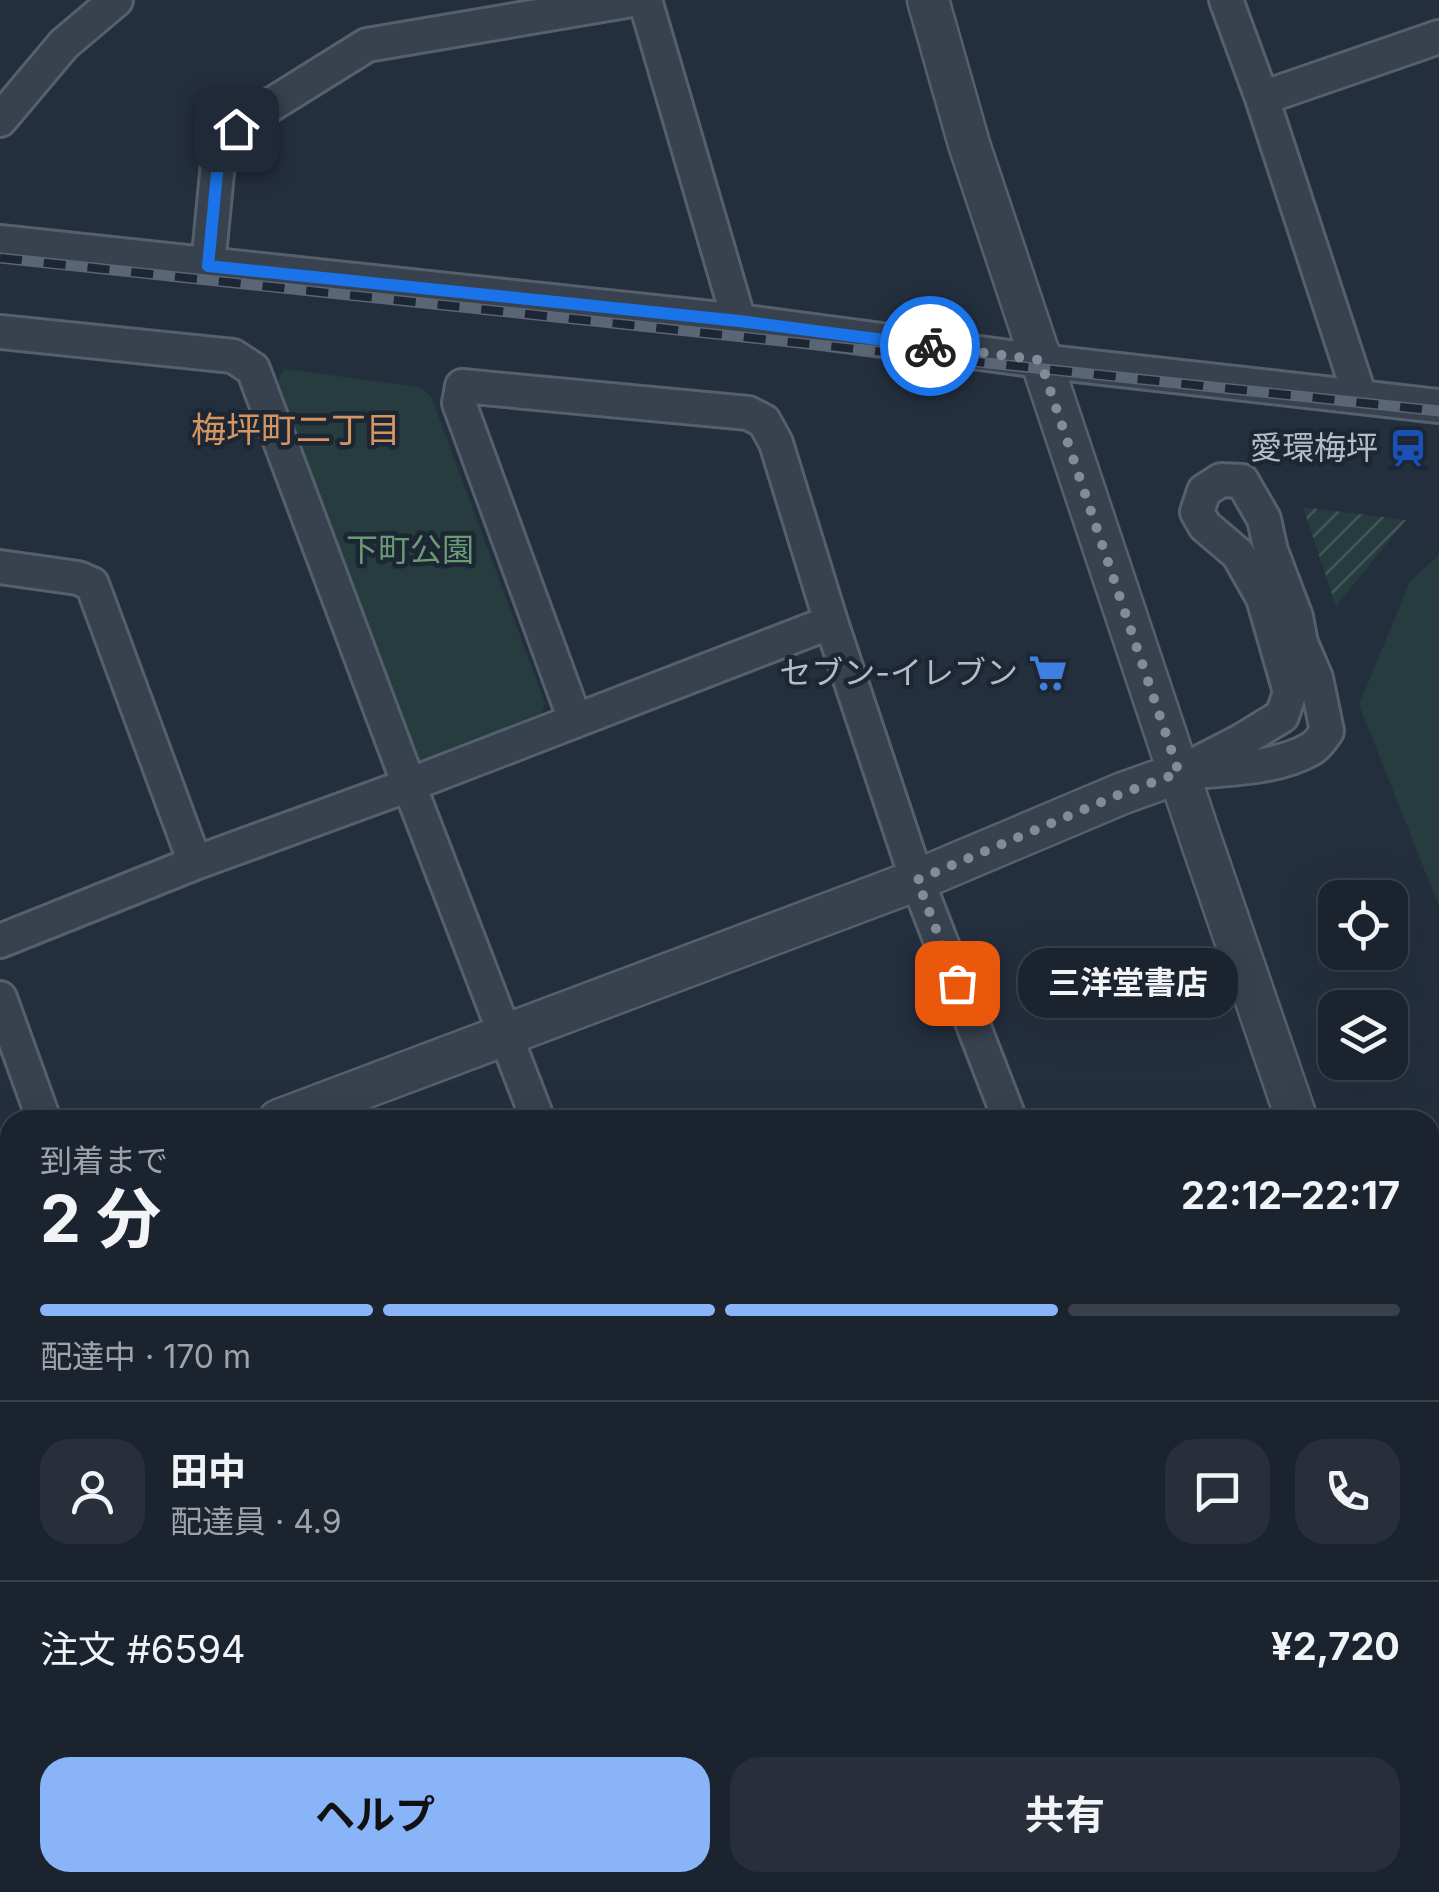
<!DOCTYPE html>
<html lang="ja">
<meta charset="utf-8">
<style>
:root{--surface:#1b232e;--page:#282f3a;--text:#f1f3f6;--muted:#a0a4aa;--line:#39404a;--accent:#8ab4f8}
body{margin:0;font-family:Inter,"Noto Sans JP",sans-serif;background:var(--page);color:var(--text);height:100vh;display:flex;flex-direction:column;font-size:38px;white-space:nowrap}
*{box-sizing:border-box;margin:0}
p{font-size:32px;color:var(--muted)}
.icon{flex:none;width:55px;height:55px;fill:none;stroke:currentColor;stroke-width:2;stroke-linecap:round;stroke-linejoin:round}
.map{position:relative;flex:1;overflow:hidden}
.drawer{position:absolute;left:0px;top:1110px;width:1440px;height:782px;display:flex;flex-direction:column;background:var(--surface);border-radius:30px 30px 0 0;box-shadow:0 10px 40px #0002,0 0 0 2px var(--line)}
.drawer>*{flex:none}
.buttons{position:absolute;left:1318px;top:880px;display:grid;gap:20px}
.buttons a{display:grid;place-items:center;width:90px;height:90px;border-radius:20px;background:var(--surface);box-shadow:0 10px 40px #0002,0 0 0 2px var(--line);font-size:50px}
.pin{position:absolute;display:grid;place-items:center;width:85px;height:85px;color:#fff;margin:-42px;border-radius:20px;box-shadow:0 5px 15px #0006}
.courier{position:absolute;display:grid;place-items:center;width:100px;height:100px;margin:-50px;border:8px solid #1a73e8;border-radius:50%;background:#fff;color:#222;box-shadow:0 2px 12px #0007}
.bubble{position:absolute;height:70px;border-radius:30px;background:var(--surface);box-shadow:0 10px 40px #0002,0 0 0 2px var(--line);font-size:32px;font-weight:700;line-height:70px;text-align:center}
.head em{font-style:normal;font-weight:700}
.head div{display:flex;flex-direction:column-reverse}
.head{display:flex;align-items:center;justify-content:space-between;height:170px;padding:0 40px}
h1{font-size:65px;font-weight:700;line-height:75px}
.bar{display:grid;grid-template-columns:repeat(4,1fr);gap:15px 10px;align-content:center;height:120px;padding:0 40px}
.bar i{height:12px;border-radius:8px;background:var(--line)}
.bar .selected{background:var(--accent)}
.bar p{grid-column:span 4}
.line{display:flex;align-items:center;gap:25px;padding:0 40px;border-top:2px solid var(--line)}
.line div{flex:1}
.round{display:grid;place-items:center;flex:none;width:105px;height:105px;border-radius:30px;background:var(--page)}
.cta{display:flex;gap:20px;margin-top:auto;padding:20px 40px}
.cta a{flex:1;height:115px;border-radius:30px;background:var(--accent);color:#111;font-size:40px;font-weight:700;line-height:115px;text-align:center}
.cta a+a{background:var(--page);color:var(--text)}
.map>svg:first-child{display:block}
.park{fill:#263c3f}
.garden{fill:url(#garden-furrows)}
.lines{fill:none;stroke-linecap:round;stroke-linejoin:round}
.minor-casing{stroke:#565f6c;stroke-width:38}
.tertiary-casing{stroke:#565f6c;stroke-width:45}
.trunk-casing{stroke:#434c59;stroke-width:60}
.minor{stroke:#38414e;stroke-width:32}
.tertiary{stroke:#38414e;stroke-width:40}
.trunk{stroke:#656462;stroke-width:55}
.rail-casing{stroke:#5a6575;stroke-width:11}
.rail{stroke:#1d2633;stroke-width:8;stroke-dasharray:22;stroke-linecap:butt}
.done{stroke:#828b98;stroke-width:10;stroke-dasharray:0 18}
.route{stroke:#1a73e8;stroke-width:12}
.labels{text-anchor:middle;stroke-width:9;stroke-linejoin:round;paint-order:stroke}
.poi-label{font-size:32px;fill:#b4bcc9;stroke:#1d2633;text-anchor:end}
.park-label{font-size:32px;fill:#6b9a76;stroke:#1d2633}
.neighbourhood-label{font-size:35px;fill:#d59563;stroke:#1d2633}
</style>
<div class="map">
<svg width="1439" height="1892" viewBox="0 0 1439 1892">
<defs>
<pattern id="garden-furrows" width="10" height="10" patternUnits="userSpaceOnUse" patternTransform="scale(2.5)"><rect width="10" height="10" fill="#263c3f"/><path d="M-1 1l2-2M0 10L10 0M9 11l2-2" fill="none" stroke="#435659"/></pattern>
</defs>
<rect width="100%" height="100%" fill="#242f3e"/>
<path class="park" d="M 284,369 L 419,387 L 431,396 L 545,703 L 540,721 L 422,763 L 409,756 L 273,392 Z
M 1439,555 L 1439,906 L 1359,705 L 1410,581 Z"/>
<path class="garden" d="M 1303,507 L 1406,520 L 1336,606 Z"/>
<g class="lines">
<g class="minor-casing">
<path id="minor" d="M 645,0 L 739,321
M 1226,0 L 1262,98 L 1360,397
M 1262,98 L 1439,37
M 0,120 L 64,44 L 116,0
M 0,242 L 739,321 L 1040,361 L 1439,406
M 208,266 L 220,142 L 253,116 L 367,45 L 632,0
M 0,332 L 233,356 L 253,369 L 409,785 L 538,1120
M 1221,480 L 1242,481 L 1264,519 L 1271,551 L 1296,617 L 1301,643 L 1316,678 L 1327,731 C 1323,737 1318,745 1311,749 C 1274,770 1221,769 1179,773 L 1241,741 L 1282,716 L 1290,692 L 1263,598 L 1238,554 L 1205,526 L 1197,512 L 1204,491 Z
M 0,567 L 78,578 L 92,584 L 195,863
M 575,720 L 459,403 L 462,386 L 748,413 L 764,421 L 776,443 L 831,622 L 917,880 L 1010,1120
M 0,941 L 195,863 L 409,785 L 831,622
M 0,998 L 44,1120
M 1430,1271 L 1439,1265
M 321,1882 L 324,1892
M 701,1882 L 704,1892
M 356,1892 L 372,1882"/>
</g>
<g class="tertiary-casing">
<path id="tertiary" d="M 928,0 L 969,144 L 1201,840 L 1297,1120
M 279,1120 L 917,880 L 1123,793 L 1179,773
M 0,1225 L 10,1222
M 1430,1506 L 1439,1532
M 0,1838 L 10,1865"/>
</g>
<g class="trunk-casing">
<path id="trunk" d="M 1430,1728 L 1439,1725
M 1430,1783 L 1439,1780
M 961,1892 L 988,1882
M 1132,1892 L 1158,1882"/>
</g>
<use href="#minor" class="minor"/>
<use href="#tertiary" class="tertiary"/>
<use href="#trunk" class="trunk"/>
<g class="rail-casing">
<path id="rail" d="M 0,258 L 1439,411
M 1430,1214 L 1439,1208
M 1430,1239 L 1439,1233
M 422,1892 L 436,1882
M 459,1892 L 474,1882"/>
</g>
<use href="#rail" class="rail"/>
</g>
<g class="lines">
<path class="done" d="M 930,346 L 1040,360 L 1179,773 L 1123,793 L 917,880 L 957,983"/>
<path class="route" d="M 236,129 L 220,142 L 208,266 L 739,321 L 930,346"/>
</g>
<defs>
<g id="station-bare" transform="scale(3)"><path d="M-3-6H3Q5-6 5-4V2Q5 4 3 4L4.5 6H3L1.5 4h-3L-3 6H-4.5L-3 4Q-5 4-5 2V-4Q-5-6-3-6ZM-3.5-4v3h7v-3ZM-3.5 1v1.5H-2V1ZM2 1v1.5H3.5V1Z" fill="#1a4fb4" stroke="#1d2633" stroke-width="2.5" paint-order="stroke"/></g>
<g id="supermarket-bare" transform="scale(3)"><path d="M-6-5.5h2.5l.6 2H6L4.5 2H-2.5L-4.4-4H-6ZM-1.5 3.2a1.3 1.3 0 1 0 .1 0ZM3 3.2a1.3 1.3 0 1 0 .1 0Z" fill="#3f7fe0" stroke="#1d2633" stroke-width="2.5" paint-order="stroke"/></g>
</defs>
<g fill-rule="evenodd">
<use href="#station-bare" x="1408" y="448"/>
<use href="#supermarket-bare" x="1048" y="673"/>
</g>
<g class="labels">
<g class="poi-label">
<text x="1378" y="459">愛環梅坪</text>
<text x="1018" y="684">セブン-イレブン</text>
</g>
<g class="park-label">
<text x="410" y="561">下町公園</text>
</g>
<g class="neighbourhood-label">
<text x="296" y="442">梅坪町二丁目</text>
</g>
</g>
</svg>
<div class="buttons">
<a><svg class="icon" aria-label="locate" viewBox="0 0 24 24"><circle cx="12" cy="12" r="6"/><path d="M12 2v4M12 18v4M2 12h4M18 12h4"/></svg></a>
<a><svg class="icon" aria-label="layers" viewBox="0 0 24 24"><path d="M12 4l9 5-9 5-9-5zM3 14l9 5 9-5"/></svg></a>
</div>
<div class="pin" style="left:957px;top:983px;background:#ea580c"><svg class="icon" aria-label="bag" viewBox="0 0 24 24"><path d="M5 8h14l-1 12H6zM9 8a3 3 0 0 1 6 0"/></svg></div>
<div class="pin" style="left:236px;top:129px;background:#1f2937"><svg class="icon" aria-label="home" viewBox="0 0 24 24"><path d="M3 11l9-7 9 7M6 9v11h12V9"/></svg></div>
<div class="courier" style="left:930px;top:346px"><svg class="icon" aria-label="bike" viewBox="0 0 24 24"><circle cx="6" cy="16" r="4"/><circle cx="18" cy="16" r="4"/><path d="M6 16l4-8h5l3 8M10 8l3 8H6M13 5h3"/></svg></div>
<div class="bubble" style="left:1018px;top:948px;width:220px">三洋堂書店</div>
<section class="drawer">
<div class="head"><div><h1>2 分</h1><p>到着まで</p></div><em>22:12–22:17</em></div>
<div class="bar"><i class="selected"></i><i class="selected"></i><i class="selected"></i><i></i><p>配達中 · 170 m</p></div>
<div class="line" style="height:180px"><a class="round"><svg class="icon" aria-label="person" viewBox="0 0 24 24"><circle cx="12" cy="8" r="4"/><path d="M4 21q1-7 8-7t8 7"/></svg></a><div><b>田中</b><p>配達員 · 4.9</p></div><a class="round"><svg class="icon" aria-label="chat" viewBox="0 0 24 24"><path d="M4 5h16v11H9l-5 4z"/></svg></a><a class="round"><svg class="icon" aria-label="phone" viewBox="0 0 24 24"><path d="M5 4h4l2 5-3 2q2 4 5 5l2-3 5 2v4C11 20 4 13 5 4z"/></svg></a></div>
<div class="line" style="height:130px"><div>注文 #6594</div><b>¥2,720</b></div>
<div class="cta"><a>ヘルプ</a><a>共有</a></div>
</section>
</div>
